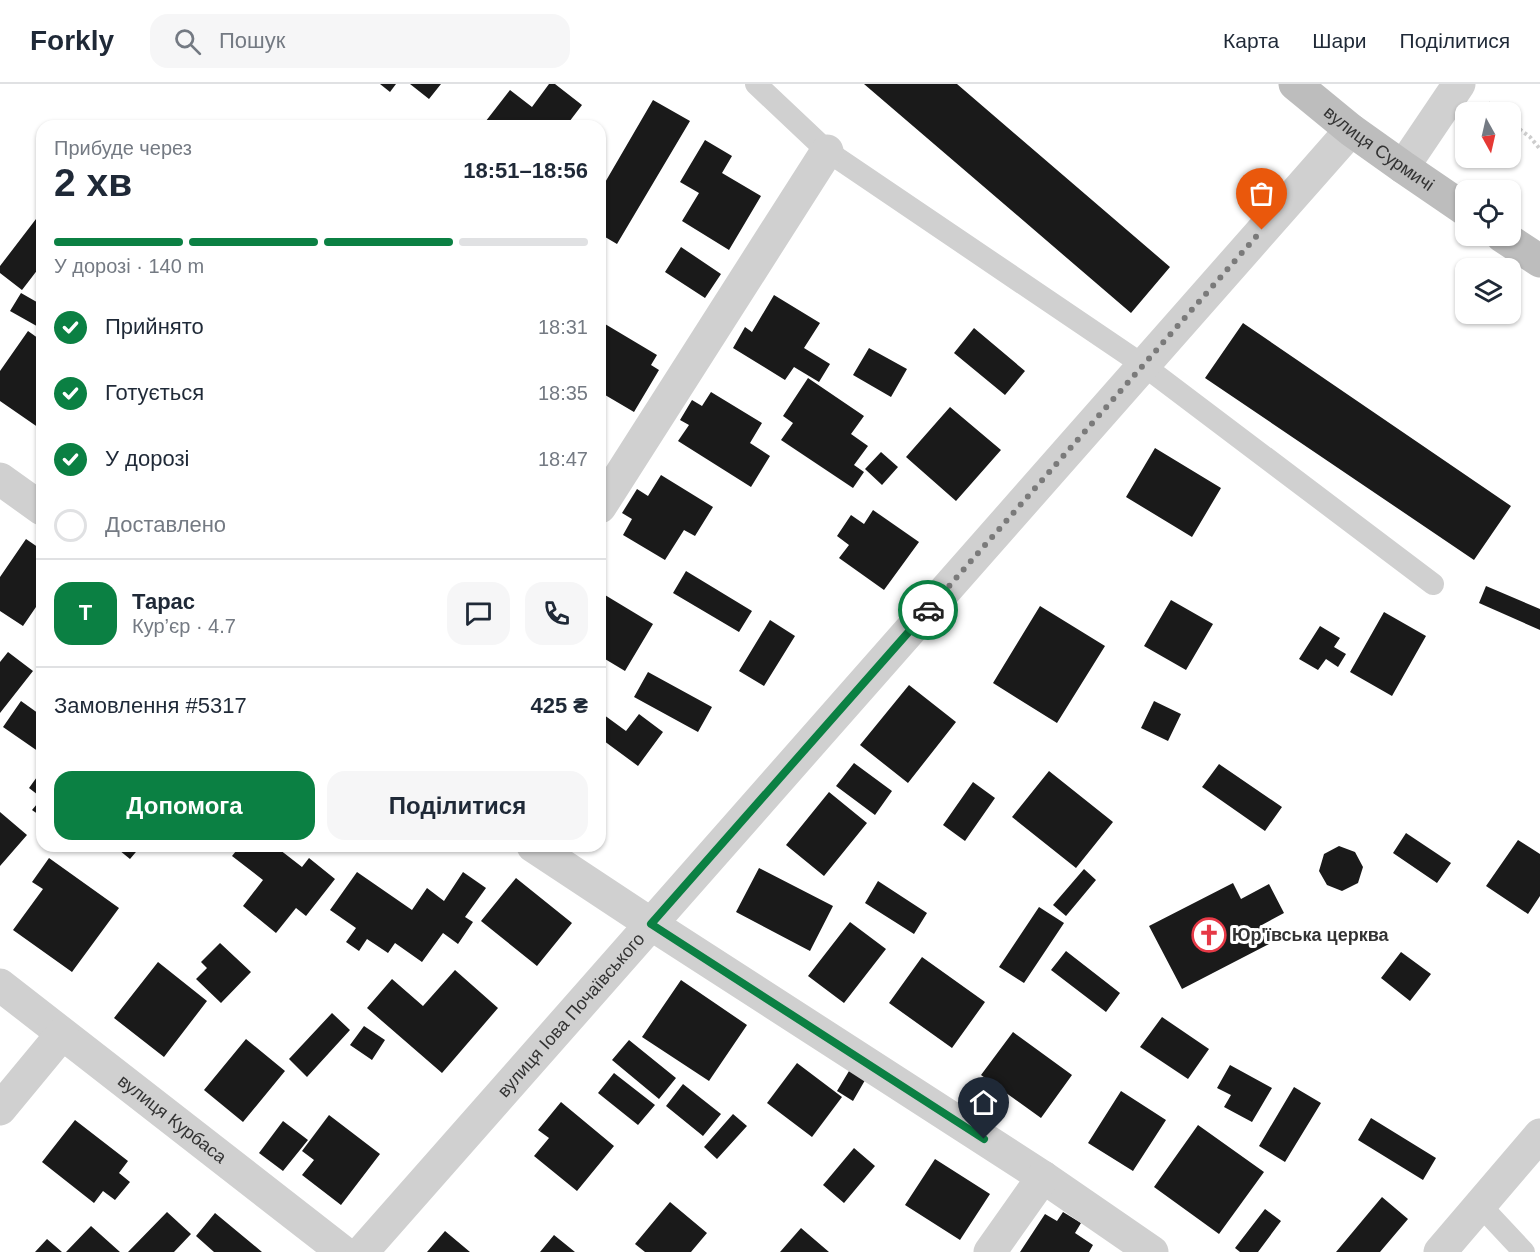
<!DOCTYPE html>
<html lang="uk">
<meta charset="utf-8">
<style>
:root{--surface:#fff;--page:#f6f6f7;--text:#1f2937;--muted:#747a83;--line:#e0e1e3;--accent:#0b8043}
body{margin:0;font-family:Helvetica,sans-serif;background:var(--page);color:var(--text);height:100vh;display:flex;flex-direction:column;font-size:22px;white-space:nowrap}
*{box-sizing:border-box;margin:0}
p{font-size:20px;color:var(--muted)}
.icon{flex:none;width:33px;height:33px;fill:none;stroke:currentColor;stroke-width:2;stroke-linecap:round;stroke-linejoin:round}
.map{position:relative;flex:1;overflow:hidden}
.drawer{position:absolute;left:36px;top:36px;width:570px;height:732px;display:flex;flex-direction:column;background:var(--surface);border-radius:18px;box-shadow:0 2px 4px #0004}
.drawer>*{flex:none}
.needle{width:39px;rotate:172deg}
.buttons{position:absolute;left:1455px;top:18px;display:grid;gap:12px}
.buttons a{display:grid;place-items:center;width:66px;height:66px;border-radius:12px;background:var(--surface);box-shadow:0 2px 4px #0004;font-size:30px}
.pin{position:absolute;display:grid;place-items:center;width:51px;height:51px;color:#fff;margin:-62px -26px;border-radius:50% 50% 50% 0;rotate:-45deg;box-shadow:0 0 6px #0007}
.pin .icon{rotate:45deg}
.courier{position:absolute;display:grid;place-items:center;width:60px;height:60px;margin:-30px;border:4px solid #0b8043;border-radius:50%;background:#fff;color:#222;box-shadow:0 2px 8px #0007}
.summary em{font-style:normal;font-weight:700}
.summary div{display:flex;flex-direction:column-reverse}
.summary{display:flex;align-items:center;justify-content:space-between;height:102px;padding:0 18px}
h1{font-size:39px;font-weight:700;line-height:45px}
.bar{display:grid;grid-template-columns:repeat(4,1fr);gap:9px 6px;align-content:center;height:72px;padding:0 18px}
.bar i{height:8px;border-radius:4px;background:var(--line)}
.bar .current{background:var(--accent)}
.bar p{grid-column:span 4}
.line{display:flex;align-items:center;gap:15px;padding:0 18px;border-top:2px solid var(--line)}
.line div{flex:1}
.round{display:grid;place-items:center;flex:none;width:63px;height:63px;border-radius:18px;background:var(--page)}
ol{padding:0 18px;list-style:none}
li{display:flex;align-items:center;gap:18px;height:66px}
li p{margin-inline-start:auto}
li .icon{padding:6px;border-radius:50%;background:var(--accent);color:#fff;stroke-width:4}
li:last-child{color:var(--muted)}
li i{width:33px;height:33px;border:3px solid var(--line);border-radius:50%}
.cta{display:flex;gap:12px;margin-top:auto;padding:12px 18px}
.cta a{flex:1;height:69px;border-radius:18px;background:var(--accent);color:#fff;font-size:24px;font-weight:700;line-height:69px;text-align:center}
.cta a+a{background:var(--page);color:var(--text)}
header{display:flex;align-items:center;gap:36px;box-sizing:border-box;height:84px;padding:0 30px;background:var(--surface);border-bottom:2px solid var(--line)}
header strong{font-size:28px}
nav{display:flex;gap:33px;margin-inline-start:auto;font-size:21px}
.search{width:420px;height:54px;background:var(--page);display:flex;align-items:center;gap:15px;box-sizing:border-box;padding:0 21px;border-radius:18px;color:var(--muted);font-size:22px}
.map>svg:first-child{display:block}
.building{fill:#1a1a1a}
.lines{fill:none;stroke-linecap:round;stroke-linejoin:round}
.path{stroke:#cdcdcd;stroke-width:4;stroke-dasharray:3 3;stroke-linecap:butt}
.service{stroke:#d0d0d0;stroke-width:22}
.minor{stroke:#d0d0d0;stroke-width:33}
.secondary{stroke:#bdbdbd;stroke-width:33}
.done{stroke:#7a7a7a;stroke-width:6;stroke-dasharray:0 10.8}
.route{stroke:#0b8043;stroke-width:8}
.labels{text-anchor:middle;stroke-width:6;stroke-linejoin:round;paint-order:stroke}
.street-label{font-size:18px;fill:#333;stroke:#fff}
.poi-label{font-size:18px;font-weight:bold;fill:#333;stroke:#fff;text-anchor:start}
</style>
<header>
<strong>Forkly</strong>
<div class="search"><svg class="icon" aria-label="search" viewBox="0 0 24 24"><circle cx="10" cy="10" r="6"/><path d="M15 15l6 6"/></svg>Пошук</div>
<nav><a>Карта</a><a>Шари</a><a>Поділитися</a></nav>
</header>
<div class="map">
<svg width="1540" height="1168" viewBox="0 0 1540 1168">
<rect width="100%" height="100%" fill="#fff"/>
<path class="building" d="M 380,0 L 396,0 L 390,8 Z
M 410,0 L 441,0 L 429,15 Z
M 549,0 L 555,0 L 582,21 L 566,42 L 482,42 L 510,6 L 532,23 Z
M 864,0 L 957,0 L 1170,183 L 1131,229 Z
M 653,16 L 690,37 L 617,160 L 600,150 L 600,107 Z
M 705,56 L 732,72 L 722,89 L 761,112 L 729,166 L 682,137 L 699,109 L 680,98 Z
M 36,135 L 42,140 L 42,180 L 22,206 L 0,189 L 0,182 Z
M 681,163 L 721,190 L 705,214 L 665,188 Z
M 21,209 L 42,221 L 42,245 L 10,227 Z
M 774,211 L 820,239 L 804,264 L 830,280 L 819,298 L 794,283 L 785,296 L 733,264 L 745,243 L 752,248 Z
M 600,237 L 657,271 L 651,281 L 659,286 L 634,328 L 600,308 Z
M 1243,239 L 1511,422 L 1474,476 L 1205,294 Z
M 974,244 L 1025,287 L 1005,311 L 954,269 Z
M 28,247 L 42,257 L 42,346 L 0,317 L 0,287 Z
M 869,264 L 907,285 L 891,313 L 853,291 Z
M 808,294 L 864,332 L 851,350 L 868,362 L 854,381 L 864,388 L 853,404 L 781,356 L 793,339 L 783,332 Z
M 711,308 L 762,339 L 750,359 L 770,372 L 751,403 L 678,357 L 689,341 L 680,336 L 692,316 L 702,322 Z
M 950,323 L 1001,366 L 956,417 L 906,373 Z
M 1155,364 L 1221,404 L 1192,453 L 1126,413 Z
M 881,368 L 898,383 L 882,401 L 865,385 Z
M 661,391 L 713,423 L 695,452 L 684,446 L 665,476 L 623,451 L 632,435 L 622,429 L 637,405 L 648,412 Z
M 873,426 L 919,458 L 884,506 L 839,474 L 849,461 L 837,452 L 851,431 L 864,440 Z
M 26,455 L 42,466 L 42,527 L 36,523 L 23,542 L 0,527 L 0,493 Z
M 686,487 L 752,527 L 739,548 L 673,509 Z
M 1486,502 L 1540,525 L 1540,546 L 1479,519 Z
M 600,508 L 653,540 L 625,587 L 600,572 Z
M 1171,516 L 1213,540 L 1186,586 L 1144,562 Z
M 1040,522 L 1105,562 L 1057,639 L 993,599 Z
M 1384,528 L 1426,552 L 1392,612 L 1350,588 Z
M 770,536 L 795,552 L 764,602 L 739,587 Z
M 1320,542 L 1340,554 L 1334,563 L 1346,570 L 1338,583 L 1326,575 L 1318,586 L 1299,575 Z
M 8,568 L 33,587 L 0,629 L 0,578 Z
M 648,588 L 712,623 L 698,648 L 634,613 Z
M 909,601 L 956,638 L 908,699 L 860,661 Z
M 21,617 L 42,632 L 42,670 L 3,643 Z
M 1154,617 L 1181,630 L 1168,657 L 1141,644 Z
M 600,628 L 626,647 L 639,630 L 663,648 L 638,682 L 600,654 Z
M 854,679 L 892,707 L 875,731 L 836,702 Z
M 1219,680 L 1282,723 L 1265,747 L 1202,703 Z
M 42,686 L 42,733 L 32,726 L 42,714 L 29,704 Z
M 1049,687 L 1113,738 L 1076,784 L 1012,733 Z
M 973,698 L 995,714 L 965,757 L 943,741 Z
M 829,708 L 867,739 L 824,792 L 786,761 Z
M 0,728 L 27,751 L 0,782 Z
M 1406,749 L 1451,779 L 1437,799 L 1393,769 Z
M 1518,756 L 1540,770 L 1540,812 L 1528,830 L 1486,802 Z
M 114,762 L 141,762 L 130,775 Z
M 240,762 L 275,762 L 302,783 L 309,774 L 335,795 L 306,832 L 296,824 L 276,849 L 243,822 L 263,796 L 232,772 Z
M 1339,762 L 1355,768 L 1363,783 L 1358,799 L 1342,807 L 1327,801 L 1319,787 L 1324,770 Z
M 49,774 L 119,824 L 72,888 L 13,846 L 43,805 L 32,798 Z
M 759,784 L 833,822 L 810,867 L 736,828 Z
M 1084,785 L 1096,796 L 1066,832 L 1053,821 Z
M 357,788 L 412,826 L 427,804 L 444,817 L 463,788 L 486,804 L 465,833 L 473,838 L 458,860 L 443,849 L 422,878 L 395,859 L 388,869 L 367,855 L 359,867 L 346,858 L 356,844 L 330,826 Z
M 516,794 L 572,839 L 537,882 L 481,837 Z
M 878,797 L 927,829 L 914,850 L 865,819 Z
M 1233,799 L 1241,815 L 1269,800 L 1284,829 L 1260,842 L 1269,860 L 1182,905 L 1149,842 Z
M 1039,823 L 1064,839 L 1024,899 L 999,883 Z
M 850,838 L 886,865 L 844,919 L 808,892 Z
M 220,859 L 251,888 L 221,919 L 196,895 L 207,884 L 201,878 Z
M 1066,867 L 1120,909 L 1106,928 L 1051,886 Z
M 1401,868 L 1431,890 L 1410,917 L 1381,894 Z
M 922,873 L 985,918 L 952,964 L 889,919 Z
M 158,878 L 207,917 L 164,973 L 114,934 Z
M 455,886 L 498,924 L 442,989 L 367,924 L 392,895 L 423,922 Z
M 681,896 L 747,941 L 709,997 L 642,953 Z
M 332,929 L 350,946 L 307,993 L 289,975 Z
M 1162,933 L 1209,965 L 1188,995 L 1140,963 Z
M 364,942 L 385,956 L 372,976 L 350,961 Z
M 1013,948 L 1072,991 L 1041,1034 L 981,991 Z
M 246,955 L 285,987 L 243,1038 L 204,1006 Z
M 629,956 L 676,994 L 659,1015 L 612,976 Z
M 797,979 L 842,1013 L 812,1053 L 767,1019 Z
M 1230,981 L 1272,1004 L 1252,1038 L 1224,1023 L 1231,1011 L 1217,1004 Z
M 852,982 L 868,991 L 853,1017 L 837,1007 Z
M 614,989 L 655,1021 L 638,1041 L 598,1009 Z
M 683,1000 L 721,1030 L 703,1052 L 666,1022 Z
M 1294,1003 L 1321,1019 L 1285,1078 L 1259,1062 Z
M 1121,1007 L 1166,1036 L 1133,1087 L 1088,1059 Z
M 561,1018 L 614,1062 L 577,1107 L 534,1072 L 549,1054 L 538,1046 Z
M 733,1030 L 747,1042 L 717,1075 L 704,1063 Z
M 329,1031 L 380,1070 L 341,1121 L 302,1091 L 314,1076 L 302,1067 Z
M 1371,1034 L 1436,1074 L 1423,1096 L 1358,1056 Z
M 75,1036 L 128,1077 L 119,1089 L 130,1098 L 115,1116 L 103,1107 L 94,1119 L 42,1078 Z
M 283,1037 L 308,1056 L 283,1087 L 259,1069 Z
M 1198,1041 L 1264,1088 L 1219,1150 L 1154,1103 Z
M 854,1064 L 875,1082 L 844,1119 L 823,1101 Z
M 935,1075 L 990,1110 L 960,1156 L 905,1121 Z
M 1382,1113 L 1408,1135 L 1380,1168 L 1336,1168 Z
M 670,1118 L 707,1149 L 691,1168 L 645,1168 L 635,1160 Z
M 1265,1125 L 1281,1137 L 1258,1168 L 1240,1168 L 1235,1164 Z
M 167,1128 L 191,1150 L 174,1168 L 128,1168 Z
M 1063,1128 L 1081,1139 L 1075,1149 L 1093,1161 L 1089,1168 L 1020,1168 L 1045,1130 L 1057,1137 Z
M 215,1129 L 262,1168 L 214,1168 L 196,1152 Z
M 91,1142 L 120,1168 L 66,1168 Z
M 801,1144 L 829,1168 L 780,1168 Z
M 445,1147 L 470,1168 L 427,1168 Z
M 554,1151 L 575,1168 L 540,1168 Z
M 47,1155 L 62,1168 L 35,1168 Z"/>
<g class="lines">
<path class="path" d="M 1488,19 L 1499,28
M 1510,38 L 1530,53 L 1540,65"/>
<path class="service" d="M 756,0 L 827,67 L 1143,281 L 1433,500
M 1480,1121 L 1524,1168"/>
<g class="minor">
<path d="M 1403,83 L 1459,0"/>
<path d="M 0,395 L 42,425"/>
<path d="M 600,423 L 827,67"/>
<path d="M 533,762 L 651,840 L 1043,1093 L 1152,1168"/>
<path id="s1" d="M 0,901 L 343,1168"/>
<path d="M 0,1025 L 62,950"/>
<path id="s2" d="M 362,1168 L 1351,46"/>
<path d="M 990,1168 L 1043,1093"/>
<path d="M 1440,1168 L 1540,1051"/>
</g>
<g class="secondary">
<path id="s3" d="M 1295,0 L 1351,46 L 1403,83 L 1466,126"/>
<path d="M 1502,152 L 1540,177"/>
</g>
</g>
<g class="lines">
<path class="done" d="M 928,526 L 1262,146"/>
<path class="route" d="M 928,526 L 651,840 L 984,1055"/>
</g>
<defs>
<g id="church-ring" transform="scale(1.725)"><circle r="9.5" fill="#fff" stroke="#e63946" stroke-width="1.5"/><path d="M-1.2-6h2.4v3.5h3.3v2.4h-3.3V6h-2.4V-.1h-3.3v-2.4h3.3Z" fill="#e63946"/></g>
</defs>
<g fill-rule="evenodd">
<use href="#church-ring" x="1209" y="851"/>
</g>
<g class="labels">
<g class="street-label">
<text dy="6" stroke="none"><textPath href="#s3" startOffset="106">вулиця Сурмичі</textPath></text>
<text dy="6" stroke="none"><textPath href="#s2" startOffset="316">вулиця Іова Почаївського</textPath></text>
<text dy="6" stroke="none"><textPath href="#s1" startOffset="218">вулиця Курбаса</textPath></text>
</g>
<g class="poi-label">
<text x="1232" y="857">Юр'ївська церква</text>
</g>
</g>
</svg>
<div class="buttons">
<a><svg class="needle" viewBox="-14 -14 28 28"><path d="M0-13l5 13h-10z" fill="#e53935"/><path d="M0 13l5-13h-10z" fill="#747a83"/></svg></a>
<a><svg class="icon" aria-label="locate" viewBox="0 0 24 24"><circle cx="12" cy="12" r="6"/><path d="M12 2v4M12 18v4M2 12h4M18 12h4"/></svg></a>
<a><svg class="icon" aria-label="layers" viewBox="0 0 24 24"><path d="M12 4l9 5-9 5-9-5zM3 14l9 5 9-5"/></svg></a>
</div>
<div class="pin" style="left:1262px;top:146px;background:#ea580c"><svg class="icon" aria-label="bag" viewBox="0 0 24 24"><path d="M5 8h14l-1 12H6zM9 8a3 3 0 0 1 6 0"/></svg></div>
<div class="pin" style="left:984px;top:1055px;background:#1f2937"><svg class="icon" aria-label="home" viewBox="0 0 24 24"><path d="M3 11l9-7 9 7M6 9v11h12V9"/></svg></div>
<div class="courier" style="left:928px;top:526px"><svg class="icon" aria-label="car" viewBox="0 0 24 24"><path d="M5 17H2v-5l4-1 3-4h7l3 4 3 1v5h-3M9 17h6M6 11h13"/><circle cx="7" cy="17" r="2"/><circle cx="17" cy="17" r="2"/></svg></div>
<section class="drawer">
<div class="summary"><div><h1>2 хв</h1><p>Прибуде через</p></div><em>18:51–18:56</em></div>
<div class="bar"><i class="current"></i><i class="current"></i><i class="current"></i><i></i><p>У дорозі · 140 m</p></div>
<ol>
<li><svg class="icon" aria-label="check" viewBox="0 0 24 24"><path d="M5 12l5 5 9-10"/></svg>Прийнято<p>18:31</p></li>
<li><svg class="icon" aria-label="check" viewBox="0 0 24 24"><path d="M5 12l5 5 9-10"/></svg>Готується<p>18:35</p></li>
<li><svg class="icon" aria-label="check" viewBox="0 0 24 24"><path d="M5 12l5 5 9-10"/></svg>У дорозі<p>18:47</p></li>
<li><i></i>Доставлено</li>
</ol>
<div class="line" style="height:108px"><b class="round" style="background:var(--accent);color:#fff">Т</b><div><b>Тарас</b><p>Кур’єр · 4.7</p></div><a class="round"><svg class="icon" aria-label="chat" viewBox="0 0 24 24"><path d="M4 5h16v11H9l-5 4z"/></svg></a><a class="round"><svg class="icon" aria-label="phone" viewBox="0 0 24 24"><path d="M5 4h4l2 5-3 2q2 4 5 5l2-3 5 2v4C11 20 4 13 5 4z"/></svg></a></div>
<div class="line" style="height:78px"><div>Замовлення #5317</div><b>425 ₴</b></div>
<div class="cta"><a>Допомога</a><a>Поділитися</a></div>
</section>
</div>
